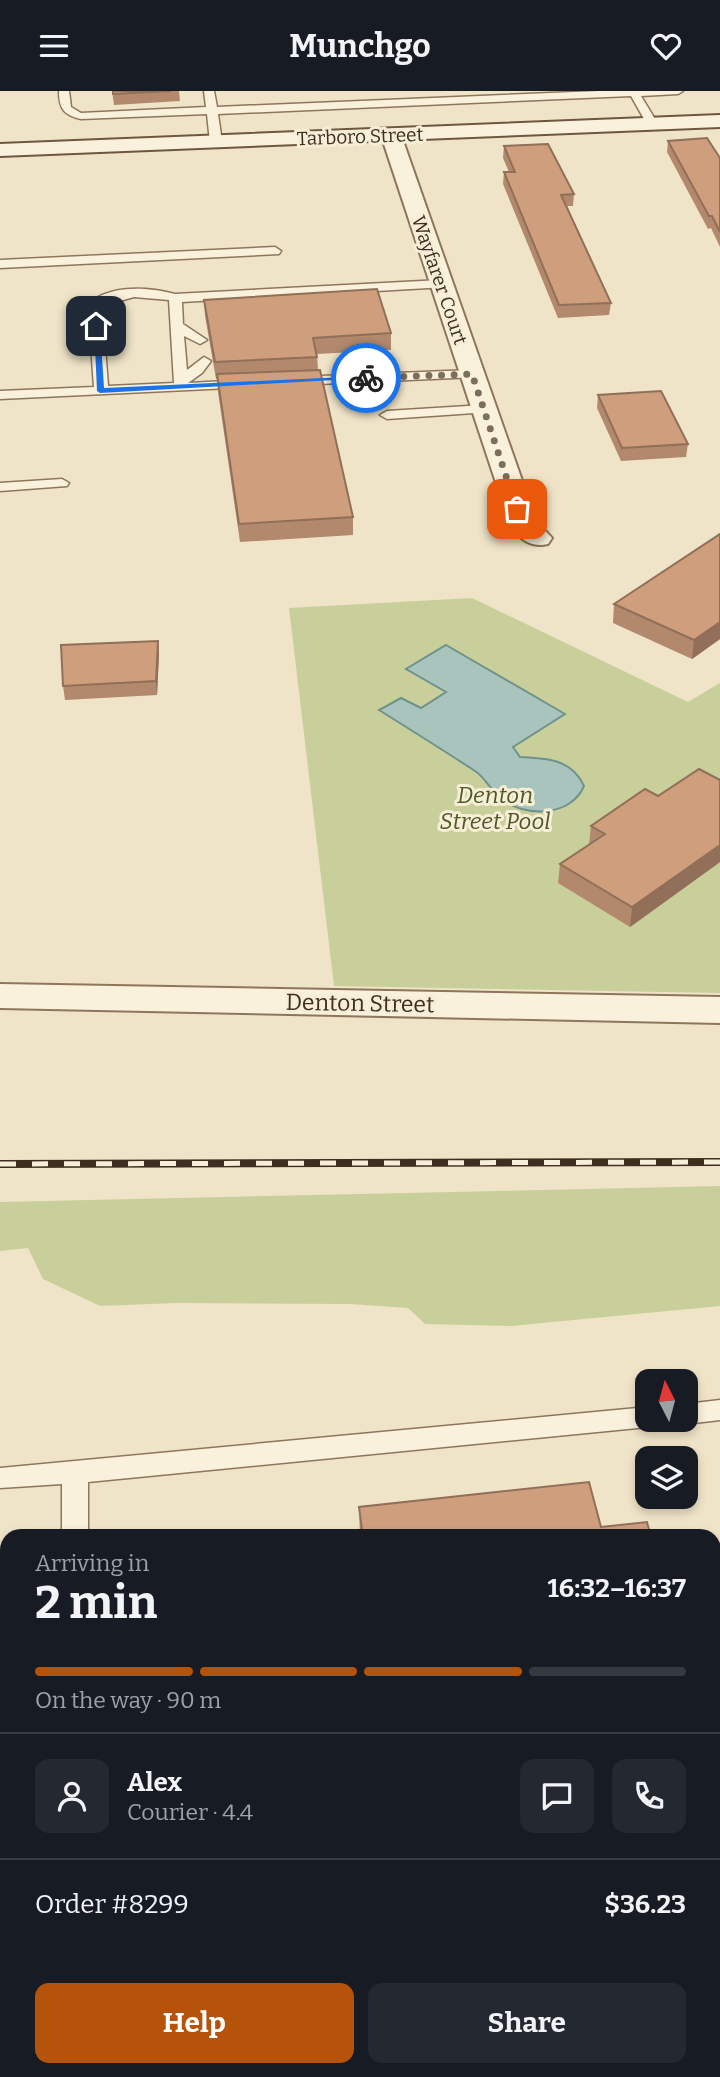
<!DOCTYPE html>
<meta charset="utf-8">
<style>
:root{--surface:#171b24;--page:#242831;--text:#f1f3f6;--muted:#9ea1a6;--line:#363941;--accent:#b45309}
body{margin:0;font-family:Bitter,serif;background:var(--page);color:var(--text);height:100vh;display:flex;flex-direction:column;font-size:26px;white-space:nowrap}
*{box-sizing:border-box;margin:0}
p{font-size:23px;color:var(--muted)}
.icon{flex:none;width:38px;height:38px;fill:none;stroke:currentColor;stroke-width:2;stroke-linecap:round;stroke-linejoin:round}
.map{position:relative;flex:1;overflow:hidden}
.panel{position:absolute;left:0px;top:1438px;width:721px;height:548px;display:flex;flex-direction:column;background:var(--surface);border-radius:21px 21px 0 0;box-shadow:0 4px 10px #0003}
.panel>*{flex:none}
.needle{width:46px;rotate:354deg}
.controls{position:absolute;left:635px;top:1278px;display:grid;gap:14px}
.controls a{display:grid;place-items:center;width:63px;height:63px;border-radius:14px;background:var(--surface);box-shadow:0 4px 10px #0003;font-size:35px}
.pin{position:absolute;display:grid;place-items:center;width:60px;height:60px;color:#fff;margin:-30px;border-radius:14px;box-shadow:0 4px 10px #0006}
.courier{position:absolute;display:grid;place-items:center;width:70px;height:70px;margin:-35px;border:5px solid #1a73e8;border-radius:50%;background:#fff;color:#222;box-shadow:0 2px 9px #0007}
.head em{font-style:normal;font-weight:700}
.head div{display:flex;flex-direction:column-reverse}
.head{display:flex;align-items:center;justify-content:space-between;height:119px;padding:0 35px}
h1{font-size:46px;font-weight:700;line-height:52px}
.bar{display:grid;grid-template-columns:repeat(4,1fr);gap:10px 7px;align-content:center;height:84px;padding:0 35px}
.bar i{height:9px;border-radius:5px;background:var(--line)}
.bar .active{background:var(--accent)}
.bar p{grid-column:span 4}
.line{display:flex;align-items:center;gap:18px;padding:0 35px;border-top:2px solid var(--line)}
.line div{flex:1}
.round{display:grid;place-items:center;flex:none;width:74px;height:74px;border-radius:14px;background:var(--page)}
.primary-button{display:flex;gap:14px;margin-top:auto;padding:14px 35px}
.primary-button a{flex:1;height:80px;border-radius:14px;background:var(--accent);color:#fff;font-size:28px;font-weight:700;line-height:80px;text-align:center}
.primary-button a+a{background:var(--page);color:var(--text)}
header{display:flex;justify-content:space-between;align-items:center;height:91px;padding:0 35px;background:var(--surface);font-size:32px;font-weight:700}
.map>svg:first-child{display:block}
.green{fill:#c9cf9b}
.water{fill:#a9c4bc;stroke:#6f938a;stroke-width:2}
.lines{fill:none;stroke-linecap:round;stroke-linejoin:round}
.lane-casing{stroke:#8d765c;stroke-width:3}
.street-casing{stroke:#8d765c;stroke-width:4}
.secondary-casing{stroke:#6f573f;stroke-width:4}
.lane{fill:#faf1dc;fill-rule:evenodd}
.street{fill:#faf1dc;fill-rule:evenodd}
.secondary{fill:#faf1dc;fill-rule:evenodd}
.rail-casing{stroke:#3d2e20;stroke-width:8}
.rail{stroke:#f7eed8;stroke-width:5;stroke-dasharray:16;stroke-linecap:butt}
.wall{fill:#b2896c}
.shaded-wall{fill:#916f58}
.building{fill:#cf9f7d;stroke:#916f58;stroke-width:2}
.route{fill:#1a73e8}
.done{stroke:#7c6e5b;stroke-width:7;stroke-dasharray:0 12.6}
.labels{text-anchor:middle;stroke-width:6;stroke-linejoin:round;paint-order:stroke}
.far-street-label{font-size:19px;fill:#3d2e20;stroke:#f7eed8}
.park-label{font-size:23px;font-style:italic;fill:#4d5a26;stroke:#f7eed8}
.street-label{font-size:23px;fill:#3d2e20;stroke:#f7eed8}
</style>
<header><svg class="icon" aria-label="menu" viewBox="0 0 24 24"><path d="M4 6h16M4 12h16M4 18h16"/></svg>Munchgo<svg class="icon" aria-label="heart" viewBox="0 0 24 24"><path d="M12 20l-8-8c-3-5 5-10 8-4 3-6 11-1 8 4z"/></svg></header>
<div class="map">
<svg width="720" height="1986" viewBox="0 0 720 1986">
<rect width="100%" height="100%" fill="#f0e4c8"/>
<path class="green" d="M 472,507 L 688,611 L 720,592 L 720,902 L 334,895 L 289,517 Z
M 720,1095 L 720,1215 L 511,1235 L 425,1233 L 408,1217 L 350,1213 L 177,1212 L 100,1215 L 43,1188 L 28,1157 L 0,1160 L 0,1111 Z
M 720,1935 L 720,1986 L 399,1986 L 442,1979 L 714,1979 L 714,1936 Z"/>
<path class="water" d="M 446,554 L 565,623 L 513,656 L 520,666 C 546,667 572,668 584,695 C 571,726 525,727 500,707 C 490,699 486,687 475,680 C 443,659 411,639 379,619 L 401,607 L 421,617 L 446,601 L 406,578 Z"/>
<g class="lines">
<g class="lane-casing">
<path id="lane" d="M 59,0 L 69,0 L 71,16 L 81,22 L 206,16 L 204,0 L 214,0 L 217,16 L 599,0 L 683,0 L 678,3 L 641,5 L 658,33 L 652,36 L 648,35 L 631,5 L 218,23 L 222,51 L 216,54 L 210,51 L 207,23 L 81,28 C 64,24 59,18 59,0 Z
M 275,156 L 281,160 L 279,163 L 0,177 L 0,169 Z
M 441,189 L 446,190 L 446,196 L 182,211 L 183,233 L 207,249 L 200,253 L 184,245 L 187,279 L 204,266 L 211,270 L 202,282 L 188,292 L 246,289 L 251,290 L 251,296 L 0,308 L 0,300 L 94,296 L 88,213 C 110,193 149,196 175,203 ZM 134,206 L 169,209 L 174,292 L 108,295 L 102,215 Z
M 472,279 L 477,280 L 477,286 L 296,294 L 289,290 L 296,286 Z
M 484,314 L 489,315 L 489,321 L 387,328 L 380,324 L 387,320 Z
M 62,388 L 69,392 L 67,395 L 0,400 L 0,392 Z
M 720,1309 L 720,1329 L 686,1333 L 676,1328 L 686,1328 L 686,1313 Z
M 648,1316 L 648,1328 L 659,1328 L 657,1333 L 648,1336 L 88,1391 L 88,1446 L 62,1446 L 62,1393 L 0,1397 L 0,1377 Z
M 14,1979 L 51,1979 L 49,1986 L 11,1986 Z"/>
</g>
<g class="street-casing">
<path id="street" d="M 391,38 L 398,40 L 401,44 L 532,418 L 537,431 L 552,447 L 548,453 C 530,457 520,448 510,434 L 381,44 L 384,40 Z
M 0,893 L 720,906 L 720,932 L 0,917 Z"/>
</g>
<g class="secondary-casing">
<path id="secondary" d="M 720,24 L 720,36 L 0,65 L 0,53 Z"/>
</g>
<use href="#lane" class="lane"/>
<use href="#street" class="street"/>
<use href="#secondary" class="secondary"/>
<g class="rail-casing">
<path id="rail" d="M 0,1073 L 720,1071"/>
</g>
<use href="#rail" class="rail"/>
</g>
<path class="wall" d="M 112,0 L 179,0 L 180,10 L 114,14 Z
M 668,50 L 720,67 L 720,156 L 711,137 L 708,138 L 667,61 Z
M 504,55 L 574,103 L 573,115 L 567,115 L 611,212 L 609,224 L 558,227 L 503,93 L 504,81 L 509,81 L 503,67 Z
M 204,209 L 391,242 L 391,259 L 317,263 L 318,279 L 353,426 L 353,444 L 240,451 L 218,301 L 217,288 L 216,288 L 205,225 Z
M 598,304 L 688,353 L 686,366 L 621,370 L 597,317 Z
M 720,443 L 720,548 L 692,568 L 613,532 L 614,513 Z
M 158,550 L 159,563 L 157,604 L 65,609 L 63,595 Z
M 720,689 L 720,771 L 630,836 L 558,792 L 560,773 L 589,753 L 591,735 L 658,705 Z
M 359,1416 L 601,1436 L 651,1446 L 360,1446 Z
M 714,1459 L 720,1459 L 720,1713 L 714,1714 Z"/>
<path class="shaded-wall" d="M 720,531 L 720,548 L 692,568 L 694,549 Z
M 158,550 L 159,563 L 157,604 L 156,590 Z
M 720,754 L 720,771 L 630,836 L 632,816 Z"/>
<path class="building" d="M 113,0 L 171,0 L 113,3 Z
M 707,47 L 720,67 L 720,141 L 712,125 L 709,125 L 668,50 Z
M 548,53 L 574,103 L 561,104 L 611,212 L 559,214 L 504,81 L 515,81 L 504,55 Z
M 377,198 L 391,242 L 313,247 L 317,266 L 215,271 L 204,209 Z
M 320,279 L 353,426 L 239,433 L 217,283 Z
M 661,300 L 688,353 L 622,357 L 598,304 Z
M 720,443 L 720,531 L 694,549 L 614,513 Z
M 158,550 L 156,590 L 63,595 L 61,554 Z
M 699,678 L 720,689 L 720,754 L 632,816 L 560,773 L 605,743 L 591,735 L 645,698 L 658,705 Z
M 589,1391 L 601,1436 L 647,1431 L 651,1446 L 363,1446 L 359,1416 Z
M 714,1459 L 720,1459 L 720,1694 L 714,1695 Z"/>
<path class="route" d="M 94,233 L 100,235 L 104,297 L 366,285 L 370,287 L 100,302 L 97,300 Z"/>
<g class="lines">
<path class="done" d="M 366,287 L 472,283 L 517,418"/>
</g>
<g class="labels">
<g class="far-street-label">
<text transform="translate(360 45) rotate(-2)" y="7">Tarboro Street</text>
<text transform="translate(440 189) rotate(71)" y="7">Wayfarer Court</text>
</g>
<g class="park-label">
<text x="495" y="712">Denton<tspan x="495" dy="26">Street Pool</tspan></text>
</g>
<g class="street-label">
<text transform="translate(360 912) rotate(1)" y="8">Denton Street</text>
</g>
</g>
</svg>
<div class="controls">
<a><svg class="needle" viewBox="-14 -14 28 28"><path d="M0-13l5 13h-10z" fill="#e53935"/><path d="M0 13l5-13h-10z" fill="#9ea1a6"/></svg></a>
<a><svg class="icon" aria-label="layers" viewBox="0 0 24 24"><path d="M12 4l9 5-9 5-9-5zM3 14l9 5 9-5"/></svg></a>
</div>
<div class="pin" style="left:517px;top:418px;background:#ea580c"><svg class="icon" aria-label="bag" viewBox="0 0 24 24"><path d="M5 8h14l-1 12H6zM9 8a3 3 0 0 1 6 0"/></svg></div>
<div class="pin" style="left:96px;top:235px;background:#1f2937"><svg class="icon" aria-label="home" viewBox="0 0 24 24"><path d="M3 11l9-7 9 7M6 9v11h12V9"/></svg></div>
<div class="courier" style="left:366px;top:287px"><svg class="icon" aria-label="bike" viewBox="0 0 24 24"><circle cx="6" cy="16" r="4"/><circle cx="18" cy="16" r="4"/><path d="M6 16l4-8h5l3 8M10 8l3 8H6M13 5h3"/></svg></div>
<section class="panel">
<div class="head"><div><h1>2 min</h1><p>Arriving in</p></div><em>16:32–16:37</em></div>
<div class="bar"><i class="active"></i><i class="active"></i><i class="active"></i><i></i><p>On the way · 90 m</p></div>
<div class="line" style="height:126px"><a class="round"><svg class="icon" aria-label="person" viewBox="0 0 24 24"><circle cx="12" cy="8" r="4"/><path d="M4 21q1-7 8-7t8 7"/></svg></a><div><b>Alex</b><p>Courier · 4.4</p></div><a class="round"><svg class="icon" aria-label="chat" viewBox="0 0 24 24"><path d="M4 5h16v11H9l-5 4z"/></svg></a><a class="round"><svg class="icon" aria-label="phone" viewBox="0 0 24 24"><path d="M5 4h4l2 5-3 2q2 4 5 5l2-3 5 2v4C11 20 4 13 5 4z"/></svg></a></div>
<div class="line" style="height:91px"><div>Order #8299</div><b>$36.23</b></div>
<div class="primary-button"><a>Help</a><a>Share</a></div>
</section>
</div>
